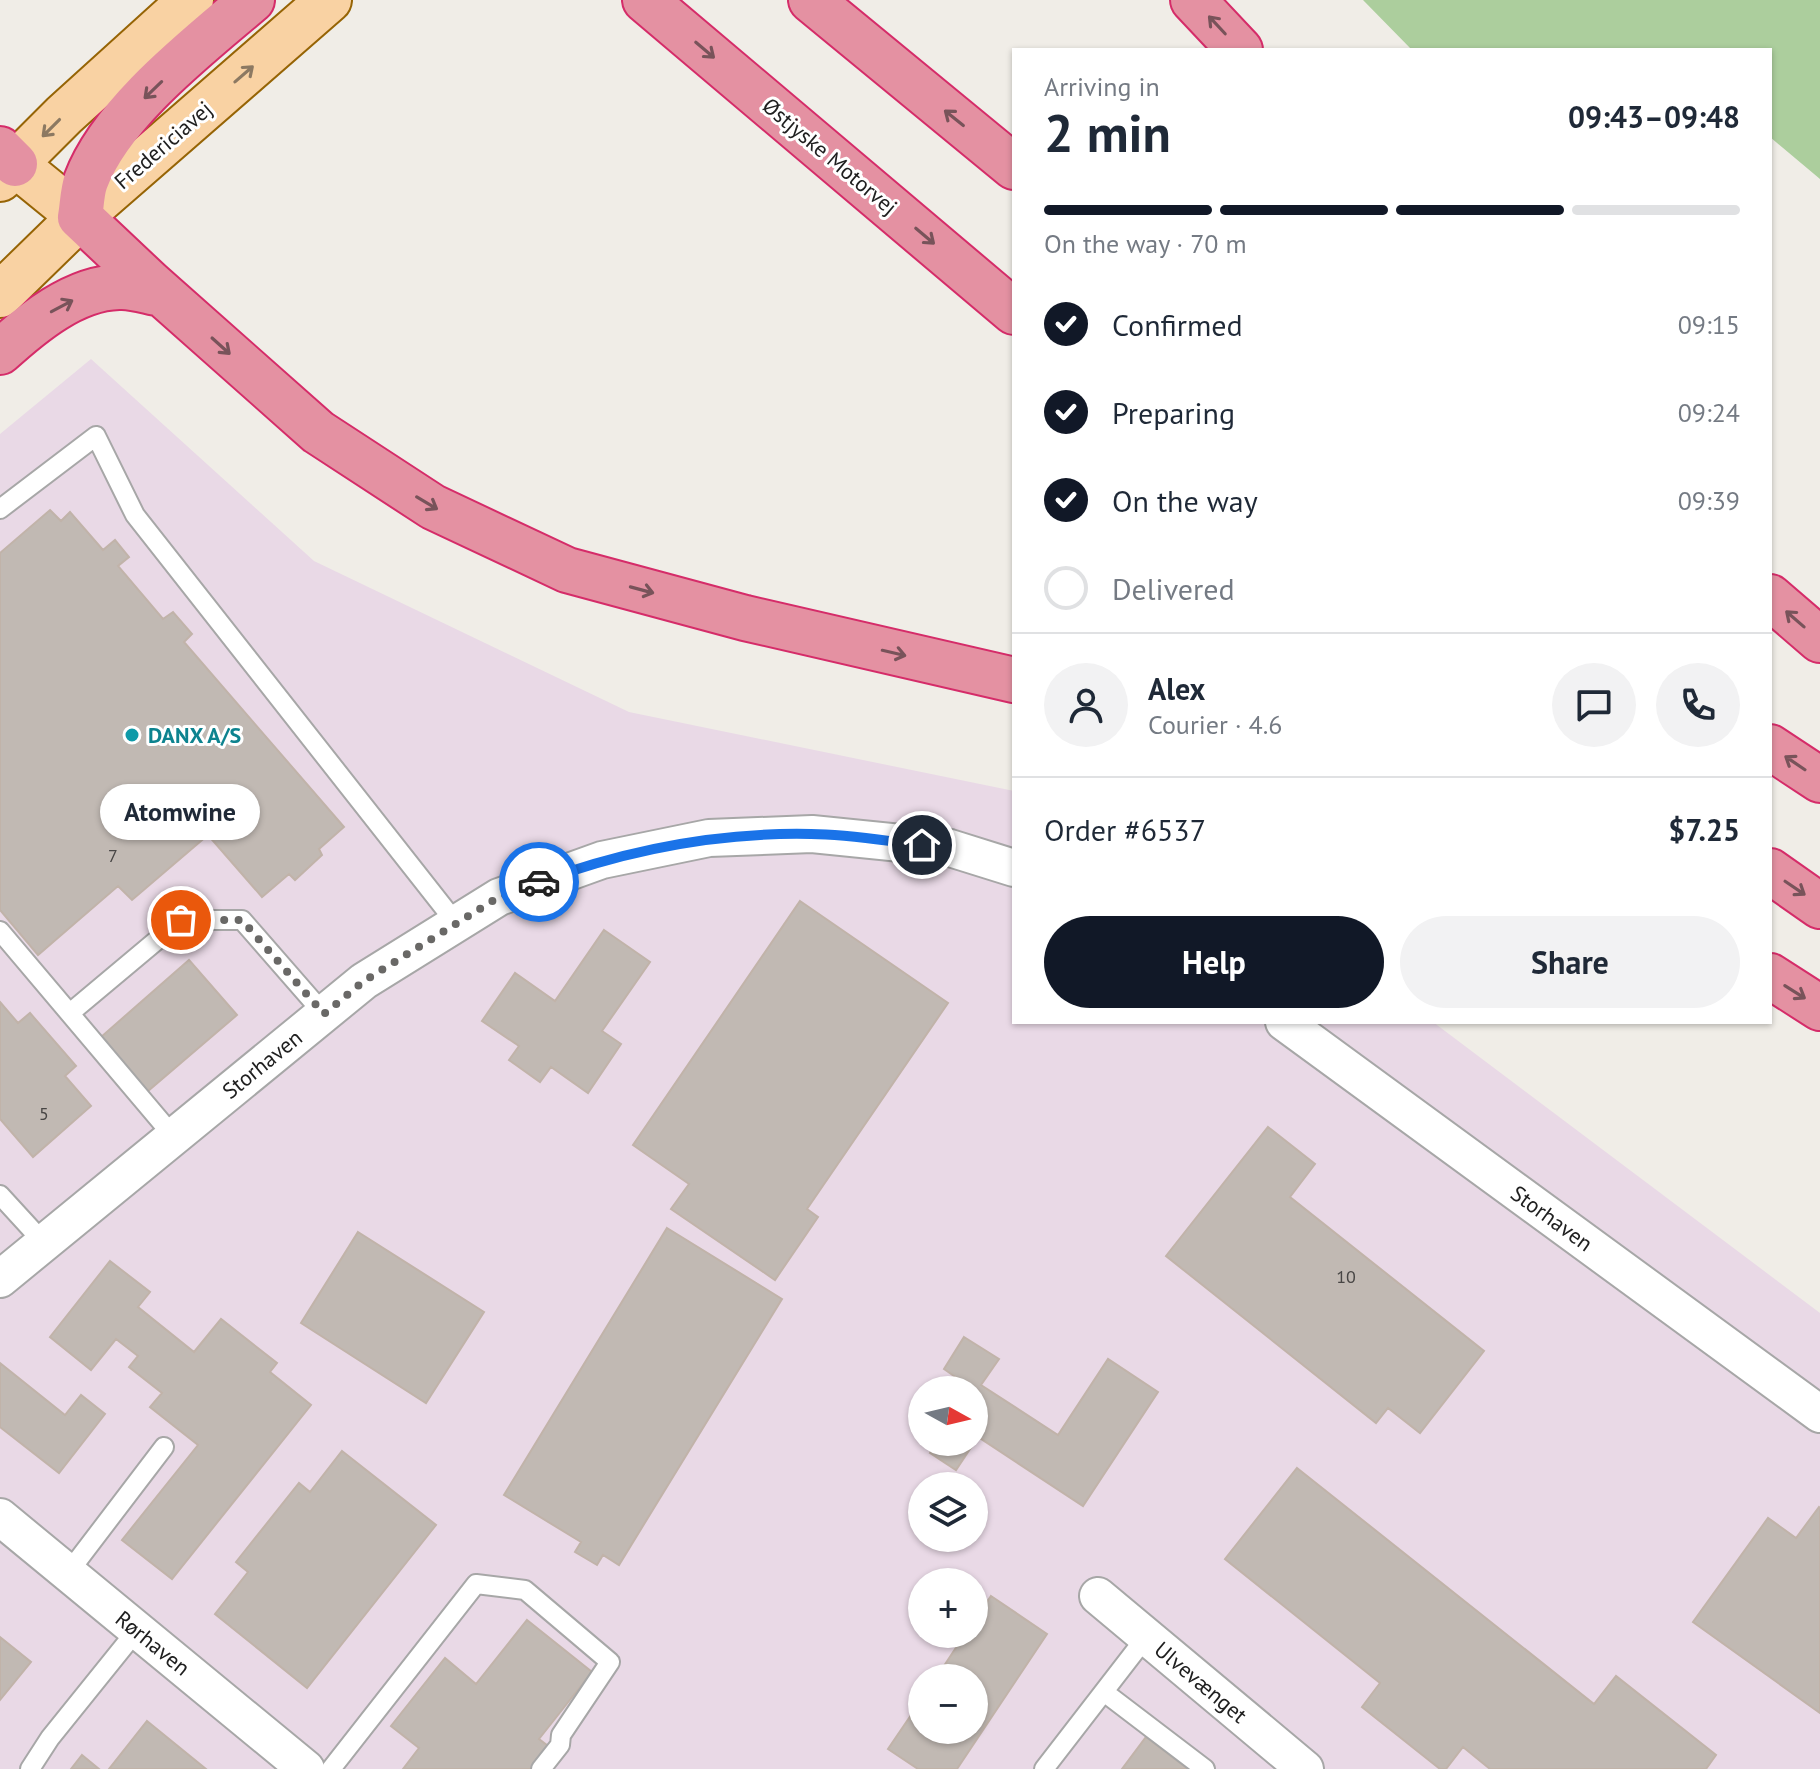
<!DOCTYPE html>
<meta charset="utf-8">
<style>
:root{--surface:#fff;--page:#f2f2f3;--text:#1f2937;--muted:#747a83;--line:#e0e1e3;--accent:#111827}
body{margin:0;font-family:"PT Sans",sans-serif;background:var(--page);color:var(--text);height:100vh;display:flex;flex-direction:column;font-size:30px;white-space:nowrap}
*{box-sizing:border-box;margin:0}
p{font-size:26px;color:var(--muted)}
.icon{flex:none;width:44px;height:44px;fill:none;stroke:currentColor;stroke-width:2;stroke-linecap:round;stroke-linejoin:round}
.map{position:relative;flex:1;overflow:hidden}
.side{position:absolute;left:1012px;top:48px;width:760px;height:976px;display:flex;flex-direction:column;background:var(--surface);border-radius:0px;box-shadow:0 2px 6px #0004}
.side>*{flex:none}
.needle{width:52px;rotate:98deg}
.buttons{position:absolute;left:908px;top:1376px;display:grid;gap:16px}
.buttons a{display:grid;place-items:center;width:80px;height:80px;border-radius:50%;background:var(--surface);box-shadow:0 2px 6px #0004;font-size:40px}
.pin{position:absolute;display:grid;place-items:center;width:68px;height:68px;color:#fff;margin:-34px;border:4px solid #fff;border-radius:50%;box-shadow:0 2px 8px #0007}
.courier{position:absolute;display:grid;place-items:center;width:80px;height:80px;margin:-40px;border:6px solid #1a73e8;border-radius:50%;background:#fff;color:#222;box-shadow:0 2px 10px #0007}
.bubble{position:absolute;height:56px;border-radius:28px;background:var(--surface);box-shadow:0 2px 6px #0004;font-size:26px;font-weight:700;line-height:56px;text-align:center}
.summary em{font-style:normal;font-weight:700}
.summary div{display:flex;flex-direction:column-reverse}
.summary{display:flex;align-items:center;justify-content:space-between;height:136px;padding:0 32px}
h1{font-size:52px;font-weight:700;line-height:60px}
.bar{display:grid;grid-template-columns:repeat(4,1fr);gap:12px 8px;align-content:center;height:96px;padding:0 32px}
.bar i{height:10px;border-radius:6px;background:var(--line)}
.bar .current{background:var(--accent)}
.bar p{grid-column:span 4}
.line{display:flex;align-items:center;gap:20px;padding:0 32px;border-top:2px solid var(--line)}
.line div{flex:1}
.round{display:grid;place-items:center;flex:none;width:84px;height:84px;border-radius:42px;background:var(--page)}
ol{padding:0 32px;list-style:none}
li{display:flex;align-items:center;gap:24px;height:88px}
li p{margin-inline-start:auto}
li .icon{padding:8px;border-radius:50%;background:var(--accent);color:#fff;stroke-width:4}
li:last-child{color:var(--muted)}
li i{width:44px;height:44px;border:4px solid var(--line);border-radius:50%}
.cta{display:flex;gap:16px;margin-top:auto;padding:16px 32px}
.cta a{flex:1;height:92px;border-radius:48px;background:var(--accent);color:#fff;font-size:32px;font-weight:700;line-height:92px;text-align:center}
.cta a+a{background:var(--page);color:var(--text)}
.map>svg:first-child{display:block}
.industrial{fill:#e9d9e6;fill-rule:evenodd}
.forest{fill:#acce9d}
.building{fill:#c1b9b3;stroke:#c1b3a9;stroke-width:2}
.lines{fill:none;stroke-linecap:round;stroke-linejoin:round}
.service-casing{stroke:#a7a7a7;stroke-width:22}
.minor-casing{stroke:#a7a7a7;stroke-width:40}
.primary-casing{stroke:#966405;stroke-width:48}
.motorway-casing{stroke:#d52c69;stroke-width:48}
.service{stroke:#fff;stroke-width:18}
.minor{stroke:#fff;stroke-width:36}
.primary{stroke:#f9d2a3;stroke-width:44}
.motorway{stroke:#e491a2;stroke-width:44}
.oneway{stroke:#78535a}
.oneway2{stroke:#8c7962}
.done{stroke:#696866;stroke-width:8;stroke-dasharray:0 14.4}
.route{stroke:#1a73e8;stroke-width:10}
.culture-dot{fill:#0f9aa8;stroke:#fff;stroke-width:3}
.labels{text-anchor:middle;stroke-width:6;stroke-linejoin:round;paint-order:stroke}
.number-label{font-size:18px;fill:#484645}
.street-label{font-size:22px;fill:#202020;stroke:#fff}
.culture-label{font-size:22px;font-weight:bold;fill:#0d838f;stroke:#fff;text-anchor:start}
</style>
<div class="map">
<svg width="1820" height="1769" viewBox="0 0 1820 1769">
<rect width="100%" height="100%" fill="#f0ede7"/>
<path class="industrial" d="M 91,359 L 314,561 L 629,712 L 1014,791 L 1014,1022 L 1433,1022 L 1820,1313 L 1820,1769 L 0,1769 L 0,434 ZM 922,1390 L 974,1390 L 974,1442 L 922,1442 ZM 922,1486 L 974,1486 L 974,1538 L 922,1538 ZM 922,1582 L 974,1582 L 974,1634 L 922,1634 ZM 922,1678 L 974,1678 L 974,1730 L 922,1730 Z"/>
<path class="forest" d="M 1363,0 L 1820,0 L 1820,179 L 1770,137 L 1770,50 L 1412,50 Z"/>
<path class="building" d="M 50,510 L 61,521 L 70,512 L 103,550 L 115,540 L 129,557 L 118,566 L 163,619 L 173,612 L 192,634 L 184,642 L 344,827 L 319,849 L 322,855 L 295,880 L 289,874 L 262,897 L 208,835 L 132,900 L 118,886 L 38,955 L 0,910 L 0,553 Z
M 800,901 L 948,1003 L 807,1209 L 818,1217 L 775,1280 L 671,1209 L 689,1184 L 633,1145 Z
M 604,930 L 650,962 L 602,1031 L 621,1044 L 588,1093 L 551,1067 L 540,1082 L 509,1060 L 519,1046 L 482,1021 L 515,973 L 555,1001 Z
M 189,960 L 237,1015 L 148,1091 L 101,1037 Z
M 0,1002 L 18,1023 L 30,1013 L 76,1066 L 65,1076 L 91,1106 L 33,1157 L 0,1119 Z
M 1268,1127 L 1315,1164 L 1290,1197 L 1484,1351 L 1420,1433 L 1388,1408 L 1376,1423 L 1166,1256 Z
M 667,1228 L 782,1299 L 619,1565 L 603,1555 L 597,1565 L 575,1552 L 581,1542 L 504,1495 Z
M 358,1232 L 484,1312 L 426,1403 L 301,1323 Z
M 110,1261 L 150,1292 L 138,1307 L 194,1352 L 221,1319 L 277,1363 L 270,1372 L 311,1405 L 172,1579 L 122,1540 L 198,1445 L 150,1407 L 162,1393 L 129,1367 L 138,1356 L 116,1339 L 91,1370 L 50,1337 Z
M 964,1337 L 999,1359 L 981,1385 L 1058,1435 L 1108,1359 L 1158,1392 L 1083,1506 L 978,1437 L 956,1470 L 930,1453 L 937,1442 L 974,1442 L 974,1390 L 944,1369 Z
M 0,1363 L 65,1415 L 81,1395 L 105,1414 L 59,1473 L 0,1427 Z
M 342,1451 L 436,1525 L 307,1688 L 215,1614 L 248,1572 L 236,1562 L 299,1483 L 310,1492 Z
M 1297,1468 L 1594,1704 L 1616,1676 L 1716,1755 L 1706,1769 L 1490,1769 L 1463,1747 L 1446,1769 L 1440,1769 L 1362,1707 L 1380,1683 L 1225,1559 Z
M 1819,1507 L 1820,1508 L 1820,1713 L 1693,1622 L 1768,1518 L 1796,1538 Z
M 991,1596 L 1047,1634 L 957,1769 L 918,1769 L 888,1749 L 922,1699 L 922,1730 L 974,1730 L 974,1678 L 936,1678 L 965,1634 L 974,1634 L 974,1621 Z
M 527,1620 L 592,1672 L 539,1739 L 552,1749 L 535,1769 L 403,1769 L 419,1748 L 391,1726 L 445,1658 L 476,1684 Z
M 0,1637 L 31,1662 L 0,1700 Z
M 147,1721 L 206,1769 L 109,1769 Z
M 1146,1737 L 1188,1769 L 1122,1769 Z
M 82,1755 L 99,1769 L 71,1769 Z"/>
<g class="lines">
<g class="service-casing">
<path id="service" d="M 0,509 L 96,436 L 135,515 L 456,923
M 0,931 L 174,1137
M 70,1013 L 181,920 L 242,920 L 324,1014
M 0,1195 L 44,1243
M 68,1573 L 164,1447
M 1104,1692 L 1205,1769
M 30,1769 L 50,1738 L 137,1630
M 331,1769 L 476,1584 L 525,1590 L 610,1662 L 561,1735 L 560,1745 L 541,1769
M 1044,1769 L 1146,1637"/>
</g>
<g class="minor-casing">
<path id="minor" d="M 1284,1022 L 1820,1414
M 0,1279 L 364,981 L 499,897 L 602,860 L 709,838 L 812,834 L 950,848 L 1014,868
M 0,1517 L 306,1769
M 1098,1596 L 1305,1769"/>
</g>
<g class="primary-casing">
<path id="primary" d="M 15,164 L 80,217
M 0,179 L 64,115 L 191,0
M 0,295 L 80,217 L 329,0"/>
</g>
<g class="motorway-casing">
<path id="motorway" d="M 252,0 C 197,47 112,112 86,181 C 82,192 82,206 80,217 L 150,283 L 318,432 L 433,507 L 567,570 L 745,618 L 1014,680
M 645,0 L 1014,312
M 811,0 L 1014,167
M 1193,0 L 1240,50
M 0,149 L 15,164
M 0,352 C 32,323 74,288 119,287 C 133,286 149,292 162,294
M 1770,597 L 1820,640
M 1770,747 L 1820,780
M 1770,871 L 1820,906
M 1770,976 L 1820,1008"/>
</g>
<use href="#service" class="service"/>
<use href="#minor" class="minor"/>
<use href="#primary" class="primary"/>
<use href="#motorway" class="motorway"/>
</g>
<defs><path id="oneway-shaft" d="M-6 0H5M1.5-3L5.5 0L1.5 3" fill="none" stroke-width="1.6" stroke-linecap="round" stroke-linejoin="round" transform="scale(2)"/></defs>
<g class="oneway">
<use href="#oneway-shaft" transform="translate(1217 25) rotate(-133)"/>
<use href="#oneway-shaft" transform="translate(705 50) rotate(40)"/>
<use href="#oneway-shaft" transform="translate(153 90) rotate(136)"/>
<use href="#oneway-shaft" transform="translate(954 118) rotate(-141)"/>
<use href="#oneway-shaft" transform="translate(925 236) rotate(40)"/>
<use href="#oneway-shaft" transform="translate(62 306) rotate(-28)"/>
<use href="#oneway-shaft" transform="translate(221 346) rotate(42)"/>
<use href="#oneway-shaft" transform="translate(427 503) rotate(31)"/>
<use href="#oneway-shaft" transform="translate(642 590) rotate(15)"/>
<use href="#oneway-shaft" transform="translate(1795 619) rotate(-139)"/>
<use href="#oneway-shaft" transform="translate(894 653) rotate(13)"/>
<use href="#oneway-shaft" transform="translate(1795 763) rotate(-146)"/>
<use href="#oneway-shaft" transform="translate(1795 888) rotate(34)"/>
<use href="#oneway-shaft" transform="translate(1795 992) rotate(32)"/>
</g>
<g class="oneway2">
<use href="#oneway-shaft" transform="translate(244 74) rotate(-41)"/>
<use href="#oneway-shaft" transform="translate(51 128) rotate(135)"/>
</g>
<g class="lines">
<path class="done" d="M 181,920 L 242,920 L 324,1014 L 364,981 L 499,897 L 539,882"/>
<path class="route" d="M 539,882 C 626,850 718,832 811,834 C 848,834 886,841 922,845"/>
</g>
<circle class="culture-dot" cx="132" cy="735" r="8"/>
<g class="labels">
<g class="number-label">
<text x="113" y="862">7</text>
<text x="44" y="1120">5</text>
<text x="1346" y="1283">10</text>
</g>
<g class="street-label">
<text transform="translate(163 145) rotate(-41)" y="8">Fredericiavej</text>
<text transform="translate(830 156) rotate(40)" y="8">Østjyske Motorvej</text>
<text transform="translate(262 1064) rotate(-39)" y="8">Storhaven</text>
<text transform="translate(1552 1218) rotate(36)" y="8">Storhaven</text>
<text transform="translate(153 1643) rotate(39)" y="8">Rørhaven</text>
<text transform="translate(1201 1682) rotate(40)" y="8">Ulvevænget</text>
</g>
<g class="culture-label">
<text x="148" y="743">DANX A/S</text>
</g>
</g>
</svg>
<div class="buttons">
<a><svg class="needle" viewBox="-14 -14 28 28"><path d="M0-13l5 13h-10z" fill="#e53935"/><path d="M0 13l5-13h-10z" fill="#747a83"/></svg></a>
<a><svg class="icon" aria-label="layers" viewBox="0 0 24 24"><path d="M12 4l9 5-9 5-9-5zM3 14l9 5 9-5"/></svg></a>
<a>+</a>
<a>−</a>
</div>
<div class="pin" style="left:181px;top:920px;background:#ea580c"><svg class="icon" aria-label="bag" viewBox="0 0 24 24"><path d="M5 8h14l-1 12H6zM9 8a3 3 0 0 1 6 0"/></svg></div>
<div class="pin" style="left:922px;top:845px;background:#1f2937"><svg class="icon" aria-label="home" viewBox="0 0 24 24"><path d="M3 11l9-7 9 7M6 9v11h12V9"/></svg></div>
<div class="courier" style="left:539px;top:882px"><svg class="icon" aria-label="car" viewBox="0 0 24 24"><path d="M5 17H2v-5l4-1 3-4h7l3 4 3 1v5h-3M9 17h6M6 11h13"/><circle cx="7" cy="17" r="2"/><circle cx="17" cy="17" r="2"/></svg></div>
<div class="bubble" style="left:100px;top:784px;width:160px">Atomwine</div>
<section class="side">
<div class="summary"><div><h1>2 min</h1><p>Arriving in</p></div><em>09:43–09:48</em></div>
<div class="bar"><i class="current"></i><i class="current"></i><i class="current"></i><i></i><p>On the way · 70 m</p></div>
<ol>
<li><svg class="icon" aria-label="check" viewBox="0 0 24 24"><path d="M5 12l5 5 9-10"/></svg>Confirmed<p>09:15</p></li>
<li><svg class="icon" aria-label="check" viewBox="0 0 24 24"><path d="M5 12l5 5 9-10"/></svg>Preparing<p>09:24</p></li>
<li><svg class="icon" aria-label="check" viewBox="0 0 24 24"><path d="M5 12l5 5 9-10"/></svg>On the way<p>09:39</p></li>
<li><i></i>Delivered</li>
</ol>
<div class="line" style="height:144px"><a class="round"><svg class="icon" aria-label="person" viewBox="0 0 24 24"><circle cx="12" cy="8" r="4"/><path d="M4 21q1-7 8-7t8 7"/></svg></a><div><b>Alex</b><p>Courier · 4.6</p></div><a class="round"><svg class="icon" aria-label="chat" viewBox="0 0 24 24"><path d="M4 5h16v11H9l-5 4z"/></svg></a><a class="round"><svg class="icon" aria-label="phone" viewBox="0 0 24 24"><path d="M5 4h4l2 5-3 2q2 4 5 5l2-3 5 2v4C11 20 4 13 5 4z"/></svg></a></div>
<div class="line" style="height:104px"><div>Order #6537</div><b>$7.25</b></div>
<div class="cta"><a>Help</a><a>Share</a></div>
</section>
</div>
